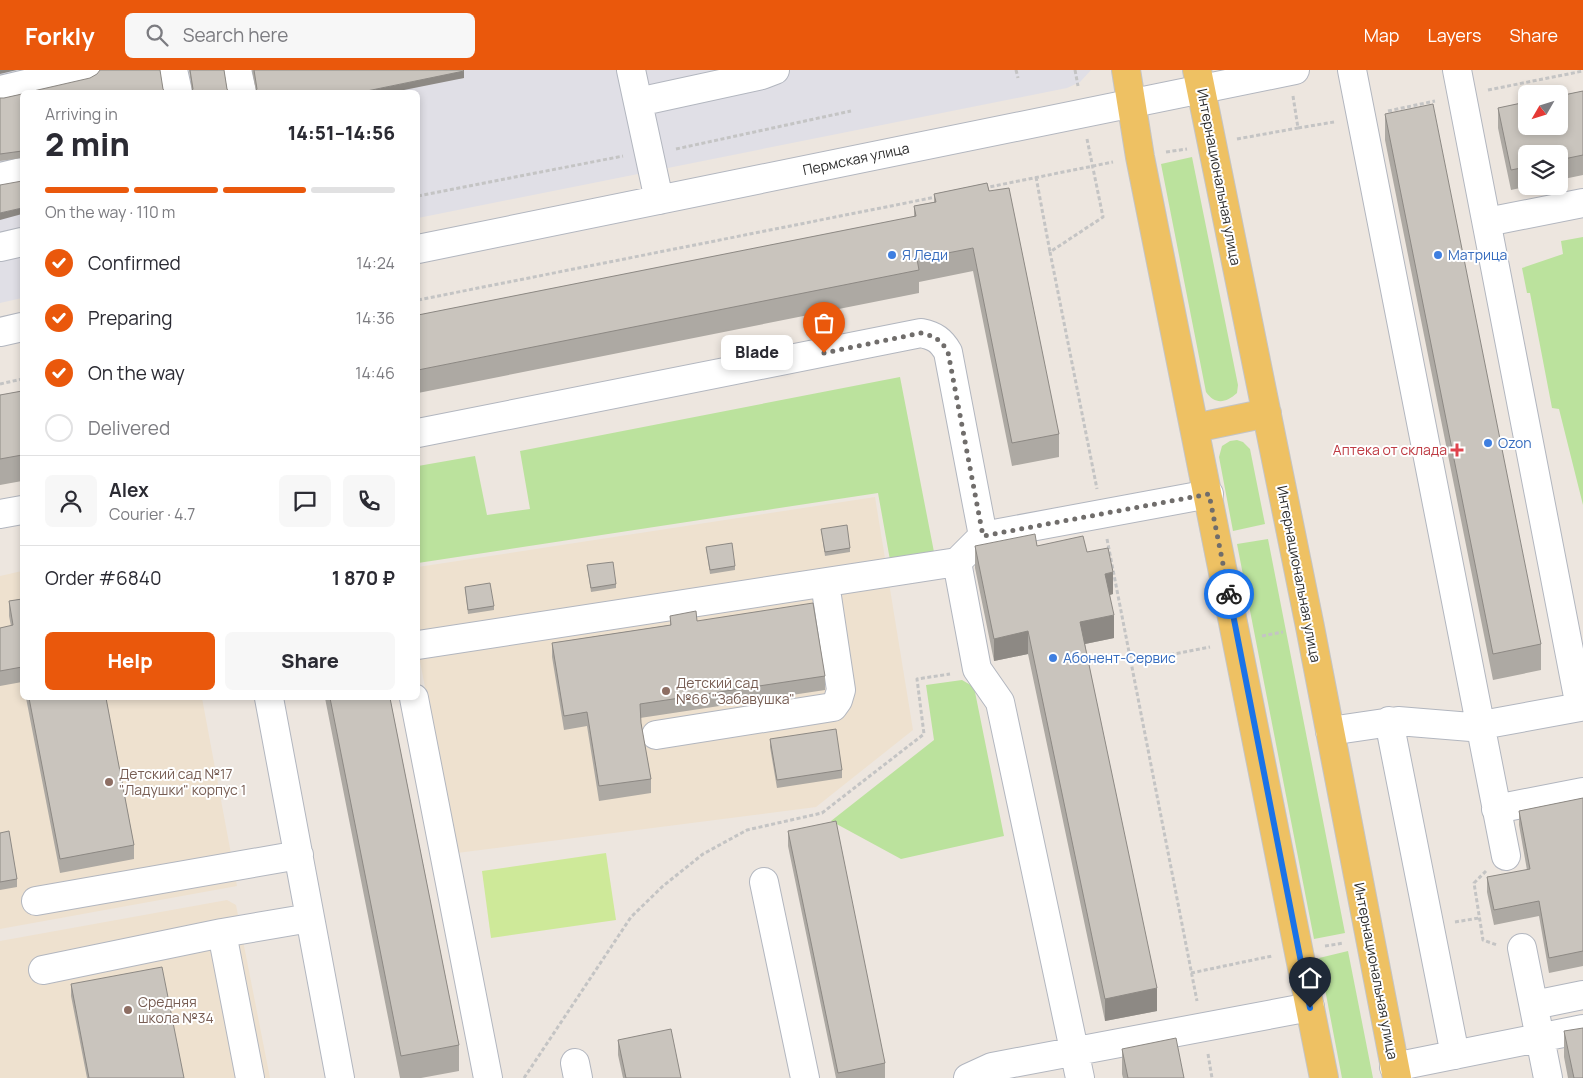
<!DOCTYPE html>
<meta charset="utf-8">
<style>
:root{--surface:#fff;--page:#f7f7f7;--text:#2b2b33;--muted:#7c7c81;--line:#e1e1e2;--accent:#ea580c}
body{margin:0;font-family:Manrope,sans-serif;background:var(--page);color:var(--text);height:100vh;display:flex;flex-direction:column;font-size:19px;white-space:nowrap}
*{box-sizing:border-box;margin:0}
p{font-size:16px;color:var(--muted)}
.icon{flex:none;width:28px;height:28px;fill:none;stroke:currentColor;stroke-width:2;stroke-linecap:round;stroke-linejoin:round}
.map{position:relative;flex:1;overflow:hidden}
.sheet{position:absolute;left:20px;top:20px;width:400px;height:610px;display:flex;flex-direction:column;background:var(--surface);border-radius:8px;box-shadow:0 2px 8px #0003}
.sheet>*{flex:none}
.needle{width:32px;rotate:231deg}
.tools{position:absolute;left:1518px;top:15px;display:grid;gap:10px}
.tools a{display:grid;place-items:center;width:50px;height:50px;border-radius:8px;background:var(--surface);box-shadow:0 2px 8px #0003;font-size:25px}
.pin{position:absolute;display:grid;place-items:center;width:42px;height:42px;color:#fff;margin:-51px -21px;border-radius:50% 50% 50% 0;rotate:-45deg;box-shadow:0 0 5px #0007}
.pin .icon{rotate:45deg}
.courier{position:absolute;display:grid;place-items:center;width:50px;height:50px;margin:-25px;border:4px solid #1a73e8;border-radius:50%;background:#fff;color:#222;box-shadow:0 1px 6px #0007}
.bubble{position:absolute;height:35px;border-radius:8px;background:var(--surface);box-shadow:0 2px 8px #0003;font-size:16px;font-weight:800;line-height:35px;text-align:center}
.headline em{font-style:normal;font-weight:800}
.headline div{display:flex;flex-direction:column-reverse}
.headline{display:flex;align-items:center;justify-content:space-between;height:85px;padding:0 25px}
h1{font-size:32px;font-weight:800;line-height:38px}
.bar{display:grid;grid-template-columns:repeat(4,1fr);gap:8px 5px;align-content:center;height:60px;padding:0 25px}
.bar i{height:6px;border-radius:4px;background:var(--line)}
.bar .selected{background:var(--accent)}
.bar p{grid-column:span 4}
.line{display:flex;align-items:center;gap:12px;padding:0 25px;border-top:1px solid var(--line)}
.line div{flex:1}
.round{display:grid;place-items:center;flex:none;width:52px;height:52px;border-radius:8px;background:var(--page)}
ol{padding:0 25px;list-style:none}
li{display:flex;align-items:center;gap:15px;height:55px}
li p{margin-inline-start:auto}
li .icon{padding:5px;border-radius:50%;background:var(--accent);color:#fff;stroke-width:4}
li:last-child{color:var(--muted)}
li i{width:28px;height:28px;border:2px solid var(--line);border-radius:50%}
.button{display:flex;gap:10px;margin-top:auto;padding:10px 25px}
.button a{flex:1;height:58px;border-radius:8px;background:var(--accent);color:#fff;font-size:20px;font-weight:800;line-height:58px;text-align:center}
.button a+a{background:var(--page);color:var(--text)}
header{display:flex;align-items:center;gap:30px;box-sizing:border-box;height:70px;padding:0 25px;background:var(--accent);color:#fff}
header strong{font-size:24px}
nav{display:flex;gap:28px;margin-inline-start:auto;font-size:18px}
.search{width:350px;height:45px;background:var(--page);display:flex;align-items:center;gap:12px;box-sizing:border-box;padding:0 18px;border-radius:8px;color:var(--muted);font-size:19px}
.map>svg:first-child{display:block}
.industrial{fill:#e0dfe6}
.education{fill:#eee1cf}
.green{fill:#bbe29d}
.pitch{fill:#cee999}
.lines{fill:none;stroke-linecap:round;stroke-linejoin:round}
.minor-casing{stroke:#b2b6bf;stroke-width:30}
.major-casing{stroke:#c4c4c4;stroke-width:30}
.path{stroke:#c4c4c4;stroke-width:3;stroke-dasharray:4 2.5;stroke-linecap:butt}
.minor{stroke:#fff;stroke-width:28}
.major{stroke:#eec163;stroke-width:28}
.wall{fill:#ada9a3}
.shaded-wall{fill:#8d8984}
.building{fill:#c9c4bd;stroke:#8d8984}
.done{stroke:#706d6b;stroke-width:5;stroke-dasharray:0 9}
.route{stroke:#1a73e8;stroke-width:6}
.shop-dot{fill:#3f7fe0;stroke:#fff;stroke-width:2}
.health-dot{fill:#e0444e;stroke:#fff;stroke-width:2}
.education-dot{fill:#8d6e63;stroke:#fff;stroke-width:2}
.labels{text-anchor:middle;stroke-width:4;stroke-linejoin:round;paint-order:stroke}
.street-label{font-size:14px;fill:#2c2c2c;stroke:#fff}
.shop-label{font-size:14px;fill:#366cbe;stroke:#fff;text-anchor:start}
.health-label{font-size:14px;fill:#be3a42;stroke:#fff;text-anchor:end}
.education-label{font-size:14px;fill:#785e54;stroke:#fff;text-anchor:start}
</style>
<header>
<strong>Forkly</strong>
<div class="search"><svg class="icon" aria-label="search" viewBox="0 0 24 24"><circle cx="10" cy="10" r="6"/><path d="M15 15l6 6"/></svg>Search here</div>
<nav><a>Map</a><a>Layers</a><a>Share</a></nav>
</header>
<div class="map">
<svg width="1583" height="1008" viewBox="0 0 1583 1008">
<rect width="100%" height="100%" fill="#ede6df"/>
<path class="industrial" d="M 0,0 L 1091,0 L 1080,12 L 1067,18 L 418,148 L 418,22 L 22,22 L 22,228 L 0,233 Z"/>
<path class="education" d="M 875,427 L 913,660 L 816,737 L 457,783 L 418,581 L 418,497 Z
M 22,501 L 22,628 L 202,628 L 237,816 L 0,859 L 0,506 Z
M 227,830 L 236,835 L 270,1008 L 0,1008 L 0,871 Z"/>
<path class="green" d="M 1192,87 L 1238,315 L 1237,323 C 1226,333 1215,335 1206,322 L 1161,94 Z
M 1583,167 L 1583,435 L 1559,339 L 1552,338 L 1530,223 L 1527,223 L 1522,198 L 1563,184 L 1561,171 Z
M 900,307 L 934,482 L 890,490 L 878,423 L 418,493 L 418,396 L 475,386 L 487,445 L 530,439 L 520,381 Z
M 1237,370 L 1243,372 L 1250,379 L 1265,454 L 1233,461 L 1219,387 L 1222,376 L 1230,371 Z
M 1268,469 L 1345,863 L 1314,869 L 1237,474 Z
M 962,610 L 974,617 L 1004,766 L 901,789 L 831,751 L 934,670 L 926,615 Z
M 1348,881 L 1373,1008 L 1342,1008 L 1319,888 Z"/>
<path class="pitch" d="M 606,783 L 616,850 L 491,868 L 482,801 Z"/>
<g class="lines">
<g class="minor-casing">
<path id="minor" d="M 173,0 L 178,22
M 237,0 L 242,22
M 631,0 L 659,130
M 1352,0 L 1506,786
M 0,20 L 86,0
M 638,32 L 762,5 L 775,0
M 0,107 L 22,102
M 1487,152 L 1583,133
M 0,177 L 22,172
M 418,179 L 1295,0
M 0,262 L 22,257
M 418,363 L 921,263 C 935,266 941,270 948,282 L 983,466
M 0,444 L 22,440
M 418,575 L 957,492
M 269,628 L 340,1008
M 414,628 L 488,1008
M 1389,651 L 1455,985
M 1330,661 L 1398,651 L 1471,657 L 1580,637 L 1457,0
M 656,665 L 833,637 L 838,630 L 841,620 L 825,513
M 1496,739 L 1583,722
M 764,812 L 805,1008
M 36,831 L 299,785
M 222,863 L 250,1008
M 1522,878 L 1548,1008
M 43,900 L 222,863 L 310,848
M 1534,935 L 1583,925
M 575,993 L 578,1008
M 1394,997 L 1583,959
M 968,1008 L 992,997 L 1310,937
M 1080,1008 L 1000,632 L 977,599 L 957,492 L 983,466 L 1209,424"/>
</g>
<g class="major-casing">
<path id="major" d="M 1126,0 L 1140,87 L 1324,1008
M 1197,0 L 1310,557 L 1397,1008
M 1195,358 L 1267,343"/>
</g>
<path class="path" d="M 1016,0 L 1018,8
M 1075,0 L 1078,16
M 1488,20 L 1583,1
M 1293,26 L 1298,58 L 1334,52
M 1388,41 L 1435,31
M 1087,69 L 1103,147 L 1050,182 L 1097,419
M 1237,69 L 1298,58
M 676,79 L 851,41
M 1166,82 L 1187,79
M 1036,107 L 1050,182
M 984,118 L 1113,92
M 418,126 L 623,86
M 418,230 L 936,127
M 0,314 L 22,309
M 1107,469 L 1197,931
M 1262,566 L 1283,562
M 1132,592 L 1210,577
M 1486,801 L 1474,813 L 1483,870 L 1497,875
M 1455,852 L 1479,848
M 1325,876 L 1344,873
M 1191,903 L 1272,886
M 1208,984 L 1212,1008
M 524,1008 L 631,847 L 663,816 L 703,784 L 747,760 L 822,743 L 924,664 L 917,609 L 950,604"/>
<use href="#minor" class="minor"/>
<use href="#major" class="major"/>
</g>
<path class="wall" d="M 189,0 L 224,0 L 227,19 L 192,21 Z
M 252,0 L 463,0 L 464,8 L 256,21 Z
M 1583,21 L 1583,105 L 1559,110 L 1559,84 L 1526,84 L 1526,116 L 1529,116 L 1511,120 L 1498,58 L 1498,38 Z
M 22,24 L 22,88 L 0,91 L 0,28 L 4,28 Z
M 1385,44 L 1541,574 L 1541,600 L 1493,610 L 1385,70 Z
M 987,113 L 1059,364 L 1059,387 L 1012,396 L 973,201 L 919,212 L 919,223 L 418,323 L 418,245 L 914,147 L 914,136 L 934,132 L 934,124 Z
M 22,321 L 22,411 L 0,415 L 0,325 Z
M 821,459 L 850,478 L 850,482 L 825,486 Z
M 975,476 L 1037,476 L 1087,482 L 1113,524 L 1110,525 L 1114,568 L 1085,574 L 1157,941 L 1105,951 L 1028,584 L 994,591 L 975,498 Z
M 706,477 L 735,496 L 735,500 L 710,504 Z
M 587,495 L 616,514 L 616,518 L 591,522 Z
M 465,517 L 494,536 L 494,540 L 468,544 Z
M 22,529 L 22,612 L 0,616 L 0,558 L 11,556 L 9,546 L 9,531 Z
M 670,546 L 697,551 L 825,606 L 825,620 L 640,648 L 651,709 L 651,723 L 599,731 L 587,656 L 564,660 L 552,587 L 552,573 L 670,555 Z
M 26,628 L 106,628 L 134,775 L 134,789 L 60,803 Z
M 325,628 L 390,628 L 459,975 L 459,1001 L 421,1008 L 400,1008 Z
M 770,669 L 842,700 L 842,708 L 777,718 L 770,677 Z
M 1583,728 L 1583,896 L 1549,903 L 1539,846 L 1494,855 L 1487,822 L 1487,807 L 1527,800 L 1519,755 L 1519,741 Z
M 788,761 L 885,993 L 885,1008 L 836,1008 L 788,776 Z
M 0,763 L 17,809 L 17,817 L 0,820 Z
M 71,914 L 184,1008 L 87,1008 L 71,926 Z
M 1564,961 L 1583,1008 L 1568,1008 L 1564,987 Z
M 618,970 L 681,1008 L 623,1008 L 618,985 Z
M 1122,979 L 1184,1008 L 1123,1008 L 1122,1004 Z"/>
<path class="shaded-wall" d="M 0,0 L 17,0 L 0,4 Z
M 464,1 L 464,8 L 394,22 L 362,22 Z
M 22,138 L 22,144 L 0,150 L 0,143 Z
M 1113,502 L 1113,524 L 1105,526 L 1105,504 Z
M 1114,545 L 1114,568 L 1080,575 L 1080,552 Z
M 1028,561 L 1028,584 L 994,591 L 994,569 Z
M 1157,918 L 1157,941 L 1105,951 L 1105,929 Z"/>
<path class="building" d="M 100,0 L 160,0 L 163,19 L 165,22 L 29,22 L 90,8 L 97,4 Z
M 190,0 L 224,0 L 227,19 L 229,22 L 191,22 L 193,19 Z
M 254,0 L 463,0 L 464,1 L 362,22 L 255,22 L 257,19 Z
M 1583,21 L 1583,85 L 1559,90 L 1559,84 L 1526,84 L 1526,97 L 1511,100 L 1498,38 L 1526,32 L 1526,56 L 1559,56 L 1559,26 Z
M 22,24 L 22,81 L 0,84 L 0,28 L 4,28 Z
M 1433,34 L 1541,574 L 1493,584 L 1385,44 Z
M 22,111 L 22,138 L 0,143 L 0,115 Z
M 987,113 L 989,121 L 1009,118 L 1059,364 L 1012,373 L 973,178 L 917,189 L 919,200 L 418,300 L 418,245 L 916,146 L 914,136 L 936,132 L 934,124 Z
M 22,321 L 22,385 L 0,389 L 0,325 Z
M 847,455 L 850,478 L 825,482 L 821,459 Z
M 1035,464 L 1037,476 L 1083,466 L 1087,482 L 1108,478 L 1113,502 L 1105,504 L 1114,545 L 1080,552 L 1157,918 L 1105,929 L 1028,561 L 994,569 L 975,476 Z
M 732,473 L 735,496 L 710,500 L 706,477 Z
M 613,492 L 616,514 L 591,518 L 587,495 Z
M 490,513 L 494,536 L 468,540 L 465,517 Z
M 22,529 L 22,597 L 0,601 L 0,558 L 13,555 L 9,531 Z
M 813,533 L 825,606 L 640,634 L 641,653 L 651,709 L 599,716 L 587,642 L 564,646 L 552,573 L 671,555 L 670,546 L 696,541 L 697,551 Z
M 29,628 L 106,628 L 134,775 L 60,789 Z
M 330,628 L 390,628 L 459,975 L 401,986 Z
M 836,659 L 842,700 L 777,710 L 770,669 Z
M 1583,728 L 1583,881 L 1549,888 L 1539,831 L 1494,840 L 1487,807 L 1530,799 L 1519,741 Z
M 836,751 L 885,993 L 838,1003 L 788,761 Z
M 9,761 L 17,809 L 0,812 L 0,763 Z
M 162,897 L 184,1008 L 89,1008 L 71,914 Z
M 1583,958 L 1583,1008 L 1574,1008 L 1564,961 Z
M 671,959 L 681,1008 L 626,1008 L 618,970 Z
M 1176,968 L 1184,1008 L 1128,1008 L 1122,979 Z"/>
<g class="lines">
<path class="done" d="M 824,283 L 921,263 C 935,266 941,270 948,282 L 983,466 L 1209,424 L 1229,524"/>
<path class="route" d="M 1229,524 L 1310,938"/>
</g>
<g class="shop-dot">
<circle cx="892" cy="185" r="5"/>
<circle cx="1438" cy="185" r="5"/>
<circle cx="1488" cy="373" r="5"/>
<circle cx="1053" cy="588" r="5"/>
</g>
<path class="health-dot" d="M1454.5 372.5h5v5h5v5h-5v5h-5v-5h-5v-5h5z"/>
<g class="education-dot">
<circle cx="666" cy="621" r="5"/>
<circle cx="109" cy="712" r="5"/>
<circle cx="128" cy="940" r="5"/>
</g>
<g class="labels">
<g class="street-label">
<text transform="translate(856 89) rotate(-12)" y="5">Пермская улица</text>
<text transform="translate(1219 107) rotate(79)" y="5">Интернациональная улица</text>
<text transform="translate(1299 504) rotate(79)" y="5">Интернациональная улица</text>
<text transform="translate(1376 901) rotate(79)" y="5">Интернациональная улица</text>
</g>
<g class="shop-label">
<text x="902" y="190">Я Леди</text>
<text x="1448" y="190">Матрица</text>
<text x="1498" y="378">Ozon</text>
<text x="1063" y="593">Абонент-Сервис</text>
</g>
<g class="health-label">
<text x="1447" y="385">Аптека от склада</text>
</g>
<g class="education-label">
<text x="676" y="618">Детский сад<tspan x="676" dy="16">№66 "Забавушка"</tspan></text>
<text x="119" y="709">Детский сад №17<tspan x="119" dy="16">"Ладушки" корпус 1</tspan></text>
<text x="138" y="937">Средняя<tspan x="138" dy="16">школа №34</tspan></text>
</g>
</g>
</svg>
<div class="tools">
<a><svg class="needle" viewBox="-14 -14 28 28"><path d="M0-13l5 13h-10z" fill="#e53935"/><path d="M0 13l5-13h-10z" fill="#7c7c81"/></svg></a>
<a><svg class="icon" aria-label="layers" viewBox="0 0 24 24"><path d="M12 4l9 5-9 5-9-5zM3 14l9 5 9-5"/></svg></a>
</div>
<div class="pin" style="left:824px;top:283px;background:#ea580c"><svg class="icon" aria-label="bag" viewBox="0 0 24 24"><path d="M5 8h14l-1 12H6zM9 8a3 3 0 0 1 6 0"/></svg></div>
<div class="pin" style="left:1310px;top:938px;background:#1f2937"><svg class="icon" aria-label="home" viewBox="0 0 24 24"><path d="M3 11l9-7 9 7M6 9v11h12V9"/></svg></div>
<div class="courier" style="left:1229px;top:524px"><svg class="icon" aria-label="bike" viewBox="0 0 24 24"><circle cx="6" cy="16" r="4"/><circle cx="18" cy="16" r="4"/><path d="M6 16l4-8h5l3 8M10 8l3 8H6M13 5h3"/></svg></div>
<div class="bubble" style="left:721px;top:265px;width:72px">Blade</div>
<section class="sheet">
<div class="headline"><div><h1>2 min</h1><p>Arriving in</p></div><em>14:51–14:56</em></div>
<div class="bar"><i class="selected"></i><i class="selected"></i><i class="selected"></i><i></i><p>On the way · 110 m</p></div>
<ol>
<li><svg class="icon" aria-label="check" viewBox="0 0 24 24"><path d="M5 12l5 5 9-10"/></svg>Confirmed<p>14:24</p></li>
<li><svg class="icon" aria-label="check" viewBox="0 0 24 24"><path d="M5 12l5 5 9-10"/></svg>Preparing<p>14:36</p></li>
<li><svg class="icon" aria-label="check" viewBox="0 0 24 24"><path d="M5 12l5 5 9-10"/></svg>On the way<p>14:46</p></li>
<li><i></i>Delivered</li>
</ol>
<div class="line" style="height:90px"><a class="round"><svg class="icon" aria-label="person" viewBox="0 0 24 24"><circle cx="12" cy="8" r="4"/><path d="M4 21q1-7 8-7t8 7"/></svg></a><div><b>Alex</b><p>Courier · 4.7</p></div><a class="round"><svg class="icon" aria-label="chat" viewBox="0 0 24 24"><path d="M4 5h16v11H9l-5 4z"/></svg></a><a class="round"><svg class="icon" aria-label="phone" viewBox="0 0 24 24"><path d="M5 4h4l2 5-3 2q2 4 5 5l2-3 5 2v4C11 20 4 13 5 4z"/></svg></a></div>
<div class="line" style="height:65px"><div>Order #6840</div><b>1 870 ₽</b></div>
<div class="button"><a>Help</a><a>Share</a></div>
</section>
</div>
